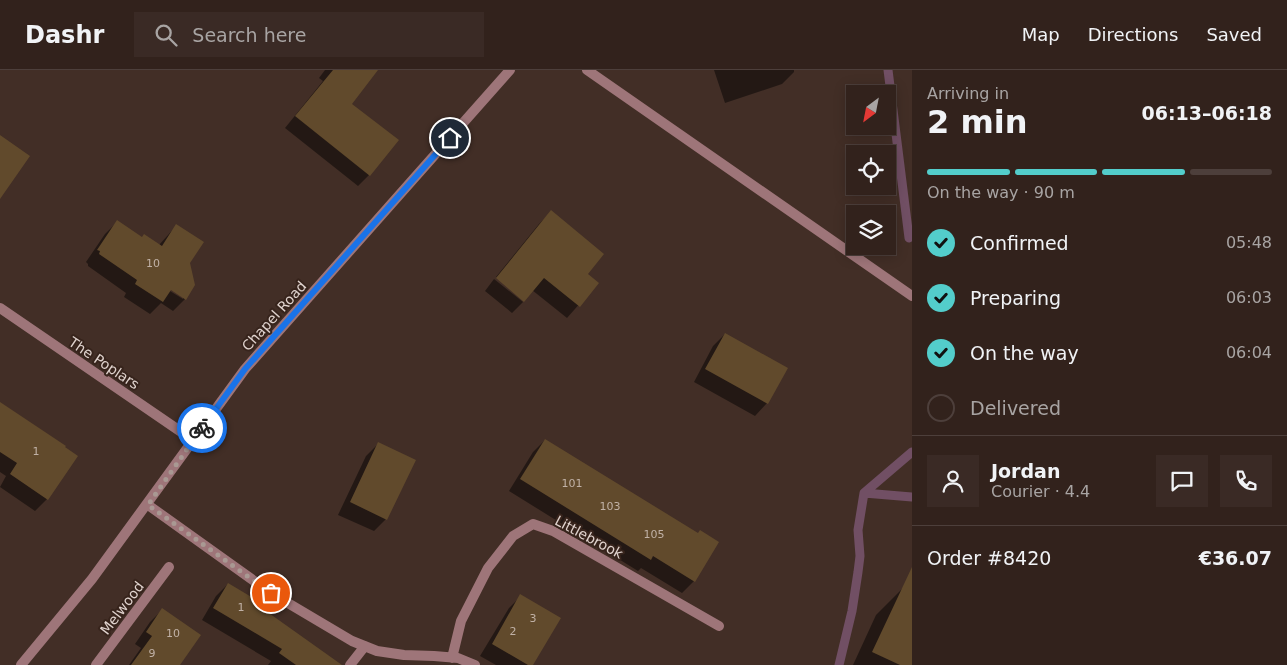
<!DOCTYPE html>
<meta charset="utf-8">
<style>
:root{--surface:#32221c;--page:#3a2a25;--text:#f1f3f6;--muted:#a8a4a3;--line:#4d3f3b;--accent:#53cdcb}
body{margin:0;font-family:"DejaVu Sans",sans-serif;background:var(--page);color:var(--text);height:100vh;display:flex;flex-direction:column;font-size:19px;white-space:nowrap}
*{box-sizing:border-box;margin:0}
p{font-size:16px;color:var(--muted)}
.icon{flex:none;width:28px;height:28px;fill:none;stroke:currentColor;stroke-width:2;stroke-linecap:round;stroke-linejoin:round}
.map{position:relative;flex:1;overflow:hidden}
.sheet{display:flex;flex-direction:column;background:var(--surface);width:375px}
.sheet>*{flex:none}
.needle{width:32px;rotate:212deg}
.buttons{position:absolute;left:846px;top:15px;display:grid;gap:10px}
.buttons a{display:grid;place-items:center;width:50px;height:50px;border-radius:0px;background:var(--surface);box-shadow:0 2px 12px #0003,0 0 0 1px var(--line);font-size:25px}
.pin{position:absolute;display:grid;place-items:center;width:42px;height:42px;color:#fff;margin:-21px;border:2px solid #fff;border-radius:50%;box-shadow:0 1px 5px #0007}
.courier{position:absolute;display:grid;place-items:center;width:50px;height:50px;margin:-25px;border:4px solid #1a73e8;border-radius:50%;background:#fff;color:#222;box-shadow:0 1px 6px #0007}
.summary em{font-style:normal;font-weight:800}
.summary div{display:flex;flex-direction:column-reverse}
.summary{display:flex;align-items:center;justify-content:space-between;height:85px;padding:0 15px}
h1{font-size:32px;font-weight:800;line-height:38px}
.bar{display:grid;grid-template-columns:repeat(4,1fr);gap:8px 5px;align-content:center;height:60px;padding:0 15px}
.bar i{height:6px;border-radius:4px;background:var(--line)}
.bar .current{background:var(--accent)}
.bar p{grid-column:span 4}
.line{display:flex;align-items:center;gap:12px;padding:0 15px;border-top:1px solid var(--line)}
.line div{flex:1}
.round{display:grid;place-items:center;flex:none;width:52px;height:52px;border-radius:0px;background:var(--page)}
ol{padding:0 15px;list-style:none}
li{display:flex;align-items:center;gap:15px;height:55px}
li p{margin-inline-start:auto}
li .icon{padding:5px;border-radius:50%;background:var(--accent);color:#111;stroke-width:4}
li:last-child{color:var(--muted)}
li i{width:28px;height:28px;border:2px solid var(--line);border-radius:50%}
header{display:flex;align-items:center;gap:30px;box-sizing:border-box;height:70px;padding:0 25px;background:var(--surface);border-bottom:1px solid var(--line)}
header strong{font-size:24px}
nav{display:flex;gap:28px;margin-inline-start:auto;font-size:18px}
.search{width:350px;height:45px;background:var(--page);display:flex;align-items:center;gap:12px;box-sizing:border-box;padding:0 18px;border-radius:0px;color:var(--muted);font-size:19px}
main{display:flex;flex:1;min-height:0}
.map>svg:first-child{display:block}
.shadow{fill:#0007;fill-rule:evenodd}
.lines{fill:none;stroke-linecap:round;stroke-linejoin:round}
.stream{stroke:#714f64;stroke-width:9}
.building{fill:#614a2c}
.minor{stroke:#9e7579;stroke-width:10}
.tertiary{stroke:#9e7579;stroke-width:10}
.done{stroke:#a99993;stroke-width:5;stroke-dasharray:0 9}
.route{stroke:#1a73e8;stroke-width:6}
.labels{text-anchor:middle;stroke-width:4;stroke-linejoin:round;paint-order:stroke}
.number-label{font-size:11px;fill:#c0b1a6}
.street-label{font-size:14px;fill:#e0d3ce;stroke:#37241c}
</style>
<header>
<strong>Dashr</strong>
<div class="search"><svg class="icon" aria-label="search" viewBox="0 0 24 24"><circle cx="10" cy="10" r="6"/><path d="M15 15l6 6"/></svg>Search here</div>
<nav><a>Map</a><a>Directions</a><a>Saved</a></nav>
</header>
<main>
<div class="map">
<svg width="912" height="595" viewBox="0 0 912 595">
<rect width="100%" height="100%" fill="#422e26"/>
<path class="shadow" d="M 325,0 L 371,0 L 350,34 L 369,105 L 358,116 L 285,58 L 323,11 L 319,8 Z
M 714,0 L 794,0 L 794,2 L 782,14 L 725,33 Z
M 551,142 L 586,204 L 597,214 L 567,248 L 532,220 L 524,230 L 496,207 L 539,154 Z
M 117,152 L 142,168 L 159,175 L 177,155 L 189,192 L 185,229 L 173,241 L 161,233 L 150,244 L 124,227 L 126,223 L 88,196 L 88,194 L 86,192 L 105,164 ZM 166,216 L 183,226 L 183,229 L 165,218 Z
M 494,209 L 523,232 L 512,243 L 485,221 Z
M 725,264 L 767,333 L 755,346 L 694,312 L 713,276 Z
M 0,334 L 64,378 L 47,429 L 35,441 L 0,417 L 6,406 L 0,402 Z
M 545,370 L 694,511 L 682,523 L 641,498 L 638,501 L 509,421 L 533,382 Z
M 378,374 L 386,449 L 374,461 L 338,445 L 366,386 Z
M 228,514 L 264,541 L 340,595 L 268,595 L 271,591 L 202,550 L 216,526 Z
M 902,519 L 912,595 L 853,595 L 876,545 Z
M 521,526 L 532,595 L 496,595 L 480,586 L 509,538 Z
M 162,540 L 179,595 L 129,595 L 141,578 L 135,574 L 150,552 Z"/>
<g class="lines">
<path class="stream" d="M 888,0 L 909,168
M 864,423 L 912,427
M 839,595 L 852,541 L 858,502 L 860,486 L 858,460 L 864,423 L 912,382"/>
</g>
<path class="building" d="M 333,0 L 378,0 L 352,34 L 399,70 L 370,106 L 295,46 Z
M 0,65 L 30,86 L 0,129 Z
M 551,140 L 604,184 L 588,204 L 599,213 L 580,237 L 544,208 L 524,232 L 496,208 Z
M 117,150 L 142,167 L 144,164 L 162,176 L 176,154 L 204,172 L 190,193 L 195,215 L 186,230 L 171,220 L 163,232 L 135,214 L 137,210 L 99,184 L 100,181 L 97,180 Z
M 725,263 L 788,298 L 768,334 L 705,299 Z
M 0,332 L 66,376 L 65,377 L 78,386 L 48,430 L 10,404 L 17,393 L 0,382 Z
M 545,369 L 698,463 L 700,460 L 719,472 L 695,512 L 653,486 L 651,490 L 520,409 Z
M 378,372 L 416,390 L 387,450 L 350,432 Z
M 912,497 L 912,595 L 900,595 L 872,582 Z
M 228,513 L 268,537 L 266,541 L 342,595 L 296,595 L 279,583 L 282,579 L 213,538 Z
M 520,524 L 561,548 L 533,595 L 528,595 L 492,574 Z
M 162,538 L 201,565 L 180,595 L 131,595 L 152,566 L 146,562 Z"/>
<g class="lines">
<path class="minor" d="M 587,0 L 912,226
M 0,238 L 193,370
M 148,435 L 271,523 L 352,571 L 377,581 L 404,585 L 434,586 L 458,588 L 475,595
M 452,588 L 461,551 L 488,498 L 513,466 L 533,454 L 553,461 L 719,556
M 96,595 L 169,497
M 350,595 L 365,576"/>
<path class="tertiary" d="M 21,595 L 92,509 L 245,299 L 510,0"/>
</g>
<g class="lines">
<path class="done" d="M 202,358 L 148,435 L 271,523"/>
<path class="route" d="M 202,358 L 245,299 L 450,68"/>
</g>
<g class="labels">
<g class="number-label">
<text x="153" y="197">10</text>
<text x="36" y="385">1</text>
<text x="572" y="417">101</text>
<text x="610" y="440">103</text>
<text x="654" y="468">105</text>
<text x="241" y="541">1</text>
<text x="533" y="552">3</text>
<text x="513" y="565">2</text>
<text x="173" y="567">10</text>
<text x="152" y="587">9</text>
</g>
<g class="street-label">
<text transform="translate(274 246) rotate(-48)" y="5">Chapel Road</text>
<text transform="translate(104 293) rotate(34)" y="5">The Poplars</text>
<text transform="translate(589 467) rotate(28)" y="5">Littlebrook</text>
<text transform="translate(122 538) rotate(-53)" y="5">Melwood</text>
</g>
</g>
</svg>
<div class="buttons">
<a><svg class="needle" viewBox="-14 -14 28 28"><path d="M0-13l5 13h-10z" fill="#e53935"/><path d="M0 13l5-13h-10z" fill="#a8a4a3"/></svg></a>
<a><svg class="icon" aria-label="locate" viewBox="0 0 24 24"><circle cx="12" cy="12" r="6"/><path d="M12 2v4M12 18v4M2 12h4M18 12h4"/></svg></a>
<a><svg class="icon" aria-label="layers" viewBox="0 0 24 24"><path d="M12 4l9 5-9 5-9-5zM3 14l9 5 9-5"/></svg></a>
</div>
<div class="pin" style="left:271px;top:523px;background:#ea580c"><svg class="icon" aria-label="bag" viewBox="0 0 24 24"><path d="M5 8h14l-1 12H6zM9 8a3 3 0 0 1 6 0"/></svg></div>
<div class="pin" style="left:450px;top:68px;background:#1f2937"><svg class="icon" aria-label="home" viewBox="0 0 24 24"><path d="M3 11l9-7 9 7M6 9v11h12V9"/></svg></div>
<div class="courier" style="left:202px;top:358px"><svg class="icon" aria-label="bike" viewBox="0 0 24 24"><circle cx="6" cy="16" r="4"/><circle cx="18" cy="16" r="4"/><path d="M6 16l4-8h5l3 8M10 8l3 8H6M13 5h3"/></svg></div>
</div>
<section class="sheet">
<div class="summary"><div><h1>2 min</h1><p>Arriving in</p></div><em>06:13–06:18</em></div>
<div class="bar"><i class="current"></i><i class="current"></i><i class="current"></i><i></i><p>On the way · 90 m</p></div>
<ol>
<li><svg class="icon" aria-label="check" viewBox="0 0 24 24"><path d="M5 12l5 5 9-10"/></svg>Confirmed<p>05:48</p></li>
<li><svg class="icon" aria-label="check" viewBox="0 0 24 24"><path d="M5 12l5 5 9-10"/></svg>Preparing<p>06:03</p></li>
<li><svg class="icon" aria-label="check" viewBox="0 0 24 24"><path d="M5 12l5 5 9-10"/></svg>On the way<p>06:04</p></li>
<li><i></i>Delivered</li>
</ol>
<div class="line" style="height:90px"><a class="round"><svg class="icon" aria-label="person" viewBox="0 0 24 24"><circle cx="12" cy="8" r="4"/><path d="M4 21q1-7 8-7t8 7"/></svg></a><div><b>Jordan</b><p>Courier · 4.4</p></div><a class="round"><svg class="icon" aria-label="chat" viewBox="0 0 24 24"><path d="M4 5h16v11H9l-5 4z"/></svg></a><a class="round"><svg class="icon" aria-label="phone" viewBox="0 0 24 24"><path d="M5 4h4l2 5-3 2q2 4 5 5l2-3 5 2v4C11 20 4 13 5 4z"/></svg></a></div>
<div class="line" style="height:65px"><div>Order #8420</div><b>€36.07</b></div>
</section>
</main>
